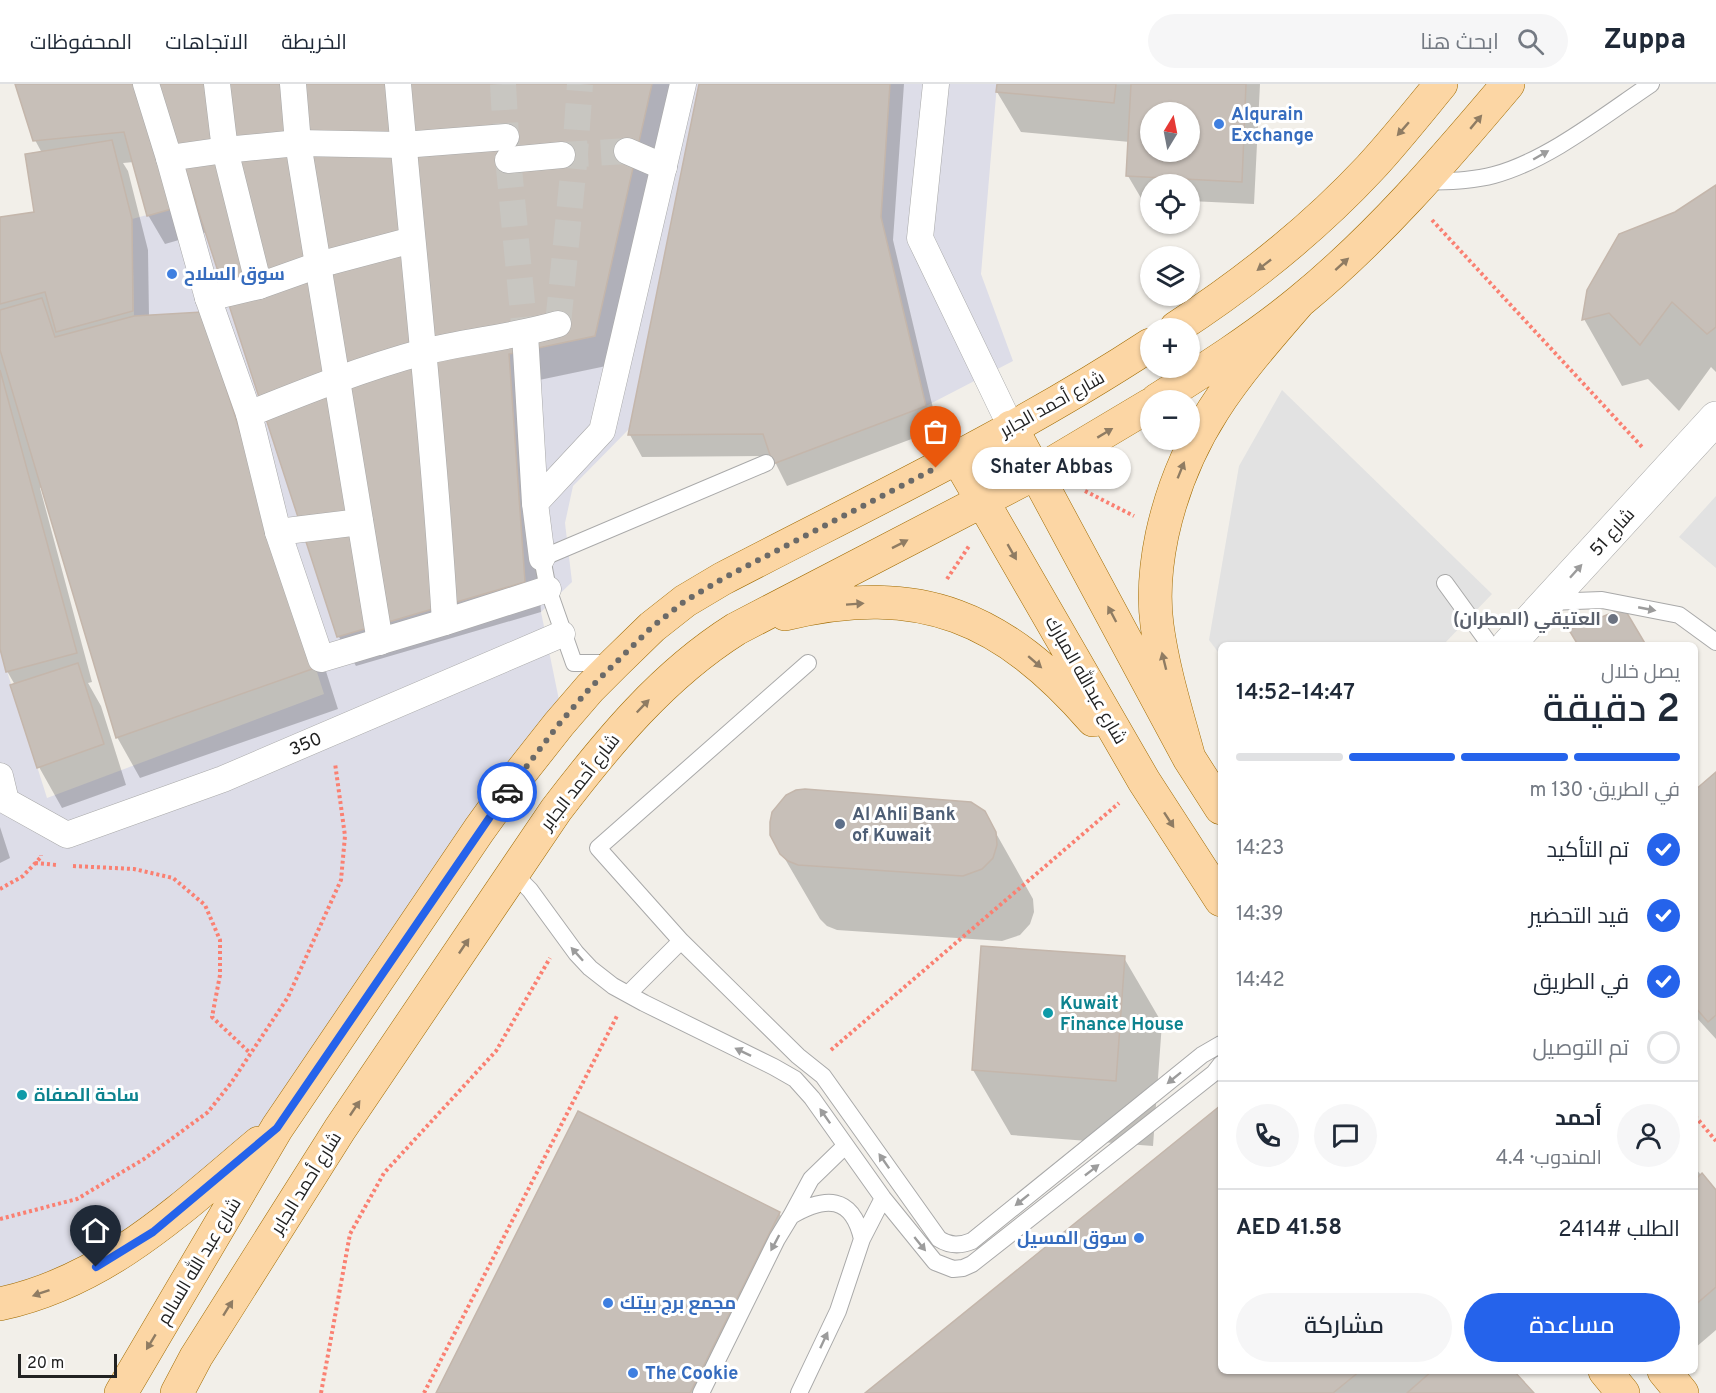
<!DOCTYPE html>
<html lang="ar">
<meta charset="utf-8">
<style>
:root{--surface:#fff;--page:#f6f6f7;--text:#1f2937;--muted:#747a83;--line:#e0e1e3;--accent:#2563eb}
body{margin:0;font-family:Overpass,Cairo,sans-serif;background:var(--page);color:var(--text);direction:rtl;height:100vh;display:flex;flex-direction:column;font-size:22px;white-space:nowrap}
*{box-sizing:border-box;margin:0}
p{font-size:20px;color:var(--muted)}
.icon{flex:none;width:33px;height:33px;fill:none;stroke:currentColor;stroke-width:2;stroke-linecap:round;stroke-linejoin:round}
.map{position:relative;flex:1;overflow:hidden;direction:ltr}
.panel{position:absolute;left:1218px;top:558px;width:480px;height:732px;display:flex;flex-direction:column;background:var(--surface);border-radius:9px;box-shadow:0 2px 4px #0004;direction:rtl}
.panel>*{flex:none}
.needle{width:39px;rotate:10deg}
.buttons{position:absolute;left:1140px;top:18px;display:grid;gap:12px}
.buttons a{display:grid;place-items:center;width:60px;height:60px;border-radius:50%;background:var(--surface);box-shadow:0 2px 4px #0004;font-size:30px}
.scale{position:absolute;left:18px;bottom:15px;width:99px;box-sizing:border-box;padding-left:6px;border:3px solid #222;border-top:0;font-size:16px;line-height:21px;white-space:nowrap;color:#222;-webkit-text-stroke:4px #fff;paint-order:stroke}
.pin{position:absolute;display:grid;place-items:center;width:51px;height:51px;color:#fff;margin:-62px -26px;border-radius:50% 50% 50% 0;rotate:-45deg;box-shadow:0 0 6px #0007}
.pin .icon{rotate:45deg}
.courier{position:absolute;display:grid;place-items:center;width:60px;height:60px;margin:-30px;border:4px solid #2563eb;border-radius:50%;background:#fff;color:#222;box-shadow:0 2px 8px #0007}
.bubble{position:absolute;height:42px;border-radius:21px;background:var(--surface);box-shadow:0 2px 4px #0004;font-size:20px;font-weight:600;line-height:42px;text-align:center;direction:rtl}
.headline em{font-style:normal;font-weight:600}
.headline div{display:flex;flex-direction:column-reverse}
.headline{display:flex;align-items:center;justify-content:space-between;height:102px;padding:0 18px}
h1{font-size:39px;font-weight:600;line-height:45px}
.bar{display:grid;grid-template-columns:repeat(4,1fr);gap:9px 6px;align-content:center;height:72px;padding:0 18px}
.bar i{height:8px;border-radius:4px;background:var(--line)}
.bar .active{background:var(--accent)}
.bar p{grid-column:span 4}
.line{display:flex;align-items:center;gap:15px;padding:0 18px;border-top:2px solid var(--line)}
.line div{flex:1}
.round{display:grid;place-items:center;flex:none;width:63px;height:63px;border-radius:32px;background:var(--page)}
ol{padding:0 18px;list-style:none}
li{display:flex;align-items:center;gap:18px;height:66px}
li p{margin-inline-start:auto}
li .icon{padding:6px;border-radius:50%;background:var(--accent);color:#fff;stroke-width:4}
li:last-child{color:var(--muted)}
li i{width:33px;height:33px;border:3px solid var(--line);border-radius:50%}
.action{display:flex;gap:12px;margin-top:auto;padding:12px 18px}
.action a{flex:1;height:69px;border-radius:36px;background:var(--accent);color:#fff;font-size:24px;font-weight:600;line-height:69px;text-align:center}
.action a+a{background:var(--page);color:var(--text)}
header{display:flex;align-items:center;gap:36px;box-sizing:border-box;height:84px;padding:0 30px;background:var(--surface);border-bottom:2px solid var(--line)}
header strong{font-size:28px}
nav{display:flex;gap:33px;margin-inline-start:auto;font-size:21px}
.search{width:420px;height:54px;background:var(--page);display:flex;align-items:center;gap:15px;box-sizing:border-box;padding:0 21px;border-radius:33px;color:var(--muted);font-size:22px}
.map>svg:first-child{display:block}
.parking{fill:#e2e2e2}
.plaza{fill:#dddde8}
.shadow{fill:#0003;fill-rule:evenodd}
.building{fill:#c7bfb8;stroke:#c4b6ab;stroke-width:1.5;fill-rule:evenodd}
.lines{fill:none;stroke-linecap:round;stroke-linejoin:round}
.pedestrian-tunnel{stroke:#c8c6c1;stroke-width:26;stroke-dasharray:26 13;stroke-linecap:butt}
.service-casing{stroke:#a9a9a9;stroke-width:18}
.pedestrian-casing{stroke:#a9a9a9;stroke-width:27}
.minor-casing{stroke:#a9a9a9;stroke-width:34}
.primary-casing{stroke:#a06b00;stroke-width:34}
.path{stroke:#fa8072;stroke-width:4;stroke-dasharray:3 3;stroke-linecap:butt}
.service{stroke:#fff;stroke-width:16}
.pedestrian{stroke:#fff;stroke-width:26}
.minor{stroke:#fff;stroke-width:33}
.primary{stroke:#fcd6a4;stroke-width:33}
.oneway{fill:#8f7c63}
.oneway2{fill:#9c9c9c}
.done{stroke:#6b6a68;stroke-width:6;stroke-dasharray:0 10.8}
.route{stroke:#2563eb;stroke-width:8}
.shop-dot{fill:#3f7fe0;stroke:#fff;stroke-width:2}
.worship-dot{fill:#6b7280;stroke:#fff;stroke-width:2}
.service-dot{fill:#5c6f8a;stroke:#fff;stroke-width:2}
.culture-dot{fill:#0f9aa8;stroke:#fff;stroke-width:2}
.labels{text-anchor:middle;stroke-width:6;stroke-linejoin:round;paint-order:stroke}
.shop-label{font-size:18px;font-weight:bold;fill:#366cbe;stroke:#fff;text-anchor:start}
.street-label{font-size:18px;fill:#222;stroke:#fff}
.worship-label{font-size:18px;font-weight:bold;fill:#5b616d;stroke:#fff;text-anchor:end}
.service-label{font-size:18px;font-weight:bold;fill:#4e5e75;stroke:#fff;text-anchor:start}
.culture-label{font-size:18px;font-weight:bold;fill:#0d838f;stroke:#fff;text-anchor:start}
</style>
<header>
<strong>Zuppa</strong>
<div class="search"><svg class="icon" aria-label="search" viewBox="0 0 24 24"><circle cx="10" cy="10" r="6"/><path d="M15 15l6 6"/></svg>ابحث هنا</div>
<nav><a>الخريطة</a><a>الاتجاهات</a><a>المحفوظات</a></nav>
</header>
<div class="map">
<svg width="1716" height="1309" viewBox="0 0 1716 1309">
<rect width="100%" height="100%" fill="#f2efe9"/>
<path class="parking" d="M 1282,306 L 1492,510 L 1443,561 L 1221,561 L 1221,572 L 1209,556 L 1239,382 Z
M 1716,412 L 1716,484 L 1679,453 Z"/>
<path class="plaza" d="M 652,0 L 699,0 L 630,344 L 573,402 L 565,439 L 572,498 L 541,528 L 559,616 L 267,1041 L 80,1181 L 0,1207 L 0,565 L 47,714 L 324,610 L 202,228 L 134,232 L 132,135 L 196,118 L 337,553 L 525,498 L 509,270 L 595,252 Z
M 890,0 L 997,0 L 981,190 L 1013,277 L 926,322 L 881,133 Z"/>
<path class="shadow" d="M 17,0 L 675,0 L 611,281 L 525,299 L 541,528 L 356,582 L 339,553 L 207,148 L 165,160 L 148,131 L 134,78 L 123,79 L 128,87 L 148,166 L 149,232 L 225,270 L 338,625 L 140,694 L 117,653 L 42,403 L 40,404 L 92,598 L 88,599 L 101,622 L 126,701 L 62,724 L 39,683 L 12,602 L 15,601 L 7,587 L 0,560 L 0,134 L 35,129 L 42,69 L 35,56 Z
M 700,0 L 904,0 L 893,156 L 938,345 L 787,402 L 772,372 L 642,373 L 630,351 Z
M 998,0 L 1260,0 L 1254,120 L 1190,117 L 1190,100 L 1150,100 L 1150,115 L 1141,114 L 1128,92 L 1130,58 L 1021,48 L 997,8 ZM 1150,28 L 1190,28 L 1190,68 L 1150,68 Z
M 1716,102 L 1716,288 L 1711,283 L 1679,327 L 1648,295 L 1622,302 L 1584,235 L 1676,130 Z
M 1716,690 L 1716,955 L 1695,932 L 1695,708 Z
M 984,728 L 1033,815 L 1034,828 L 1030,840 L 1020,851 L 1002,857 L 837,846 L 827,842 L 820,835 L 771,751 Z
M 0,743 L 10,774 L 0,779 Z
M 1124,874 L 1162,939 L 1153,1062 L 1011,1051 L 973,986 Z
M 1221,1023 L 1221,1287 L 1512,1287 L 1532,1309 L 867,1309 Z
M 1695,1084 L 1716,1108 L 1716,1246 L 1695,1264 Z
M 779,1129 L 788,1144 L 705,1309 L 438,1309 Z"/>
<path class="building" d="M 15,0 L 157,0 L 196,118 L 147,132 L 124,48 L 33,57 Z
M 157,0 L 652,0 L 595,252 L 509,270 L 525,498 L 337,553 Z
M 699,0 L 890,0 L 881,133 L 926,322 L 773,380 L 763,350 L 628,351 Z
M 997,0 L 1116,0 L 1114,19 L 996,8 Z
M 1131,0 L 1246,0 L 1242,98 L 1126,92 ZM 1150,28 L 1190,28 L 1190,68 L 1150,68 Z
M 112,56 L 132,135 L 133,227 L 56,248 L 45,208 L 0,220 L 0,133 L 34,128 L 25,70 Z
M 1716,101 L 1716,243 L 1707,250 L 1672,218 L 1640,261 L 1609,229 L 1582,236 L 1587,206 L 1619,150 L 1675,128 Z
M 42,214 L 55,253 L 134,232 L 202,228 L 315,584 L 116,654 L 0,266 L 0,226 Z
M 0,286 L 77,569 L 6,588 L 0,565 Z
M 1624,524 L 1646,561 L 1578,561 L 1569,546 Z
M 78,579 L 104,660 L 37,684 L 10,601 Z
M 1716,688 L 1716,931 L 1708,938 L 1695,923 L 1695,706 Z
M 805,705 L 971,718 L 985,727 L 996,748 L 997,761 L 993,774 L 982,785 L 963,792 L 798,781 L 788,777 L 780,770 L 770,751 L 770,738 L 772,728 L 786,711 L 796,706 Z
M 981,862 L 1125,872 L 1116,997 L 972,986 Z
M 1221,1021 L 1221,1287 L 1360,1287 L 1333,1309 L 865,1309 Z
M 578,1027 L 780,1128 L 690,1309 L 436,1309 Z
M 1702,1089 L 1716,1106 L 1716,1203 L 1695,1221 L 1695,1096 Z
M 1432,1287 L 1514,1287 L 1534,1309 L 1407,1309 Z"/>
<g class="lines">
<path class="pedestrian-tunnel" d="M 503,0 L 506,53 L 525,250
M 562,71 L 627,67
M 558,240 L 575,70 L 580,0"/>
<g class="service-casing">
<path id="service" d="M 1425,98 C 1448,97 1472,97 1494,91 C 1547,77 1605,31 1651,0
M 1445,499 L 1490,561
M 1548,518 L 1602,516 L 1679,531 L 1716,558
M 614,579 L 574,579 L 548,505 L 542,474 L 766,379
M 511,792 L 522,798 L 530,806 L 576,869 L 590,884 L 613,902 L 644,919 L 774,983 L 795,995 L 812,1014 L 883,1114 L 935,1178 L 953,1185 L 963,1184 L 972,1180 L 1214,989 L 1221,980
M 681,857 L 798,972 L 823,992 L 939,1155 C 950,1162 960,1162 972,1157 L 1202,971 L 1221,960
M 628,910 L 681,857 L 598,764 L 808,579
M 791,1132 C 825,1112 852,1111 862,1155
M 701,1309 L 777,1155 L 791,1132 L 811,1095 L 845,1062
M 799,1309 L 838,1227 L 862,1155 L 883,1114"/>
</g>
<g class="pedestrian-casing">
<g id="pedestrian">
<path d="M 146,0 L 169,74 L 208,214 L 249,330 L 278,448 L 321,575 L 445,538 L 548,505"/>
<path d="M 217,0 L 225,66 L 259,202"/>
<path d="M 293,0 L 298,59 L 380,558"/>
<path d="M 398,0 C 414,180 434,358 445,538"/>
<path d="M 936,0 L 920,154 L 1011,343"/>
<path d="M 627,67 L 664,83"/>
<path d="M 169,74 L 225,66 L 298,59 L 403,61 L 506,53"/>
<path d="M 508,76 L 562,71"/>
<path d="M 208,214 L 259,202 L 318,181 L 412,156"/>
<path d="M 525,250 L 535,419"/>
<path d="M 249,330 C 306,307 364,284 423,268 C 468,257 514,253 558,240"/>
<path d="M 278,448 L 360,438"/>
<path d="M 542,474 L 535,419 L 602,347 L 683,0"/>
<path id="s1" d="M 0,692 L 6,717 L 67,751 L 223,695 L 562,550"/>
</g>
</g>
<g class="minor-casing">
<path id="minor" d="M 1508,561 L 1716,334"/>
</g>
<g class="primary-casing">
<path id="primary" d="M 1176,244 C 1245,199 1313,145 1370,84 C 1395,57 1418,28 1441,0
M 1157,316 C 1206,285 1255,254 1300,217 C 1378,153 1443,77 1508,0
M 1011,343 L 1189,674 L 1221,724
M 957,373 L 1144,697 L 1221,816
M 785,530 C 921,497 1004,534 1093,636
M 1189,674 C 1177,630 1163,586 1157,541 C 1153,511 1156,480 1162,451 C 1184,350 1233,294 1299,218
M 0,1220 C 106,1197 179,1126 259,1059
M 1605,1287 L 1623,1309
M 1664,1287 L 1682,1309
M 121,1309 L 277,1044 L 479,746 L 518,692 L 559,640 L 590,604 L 615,579 L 652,543 L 685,517 L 722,495 C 866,420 1014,350 1150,261
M 177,1309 L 196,1273 L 340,1045 L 556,726 C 608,658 663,591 736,545 L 1036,389 L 1150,321"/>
</g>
<path class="path" d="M 1432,136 L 1643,364
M 1085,407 L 1134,432
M 947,495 L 969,462
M 35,779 L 57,781
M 73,782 L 134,785 L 173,794 L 205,821 L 220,856 L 220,891 L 212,933 L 250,969
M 0,805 L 23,792 L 41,773 L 41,771
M 831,966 L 1119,719
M 1695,1032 L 1716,1057
M 0,1135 L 77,1115 L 144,1075 L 208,1028 L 231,999 L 288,913 L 341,796 L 345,752 L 335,679
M 321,1309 L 350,1150 L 384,1089 L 496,967 L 550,874
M 424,1309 L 618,930"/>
<use href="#service" class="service"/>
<use href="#pedestrian" class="pedestrian"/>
<use href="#minor" class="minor"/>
<use href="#primary" class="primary"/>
</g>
<defs><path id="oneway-solid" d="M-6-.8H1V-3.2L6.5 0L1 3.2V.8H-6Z" transform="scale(1.5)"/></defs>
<g class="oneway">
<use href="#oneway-solid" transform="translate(1476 38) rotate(-50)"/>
<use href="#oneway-solid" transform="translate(1403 45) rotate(131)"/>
<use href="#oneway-solid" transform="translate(1342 180) rotate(-42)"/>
<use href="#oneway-solid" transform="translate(1264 181) rotate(142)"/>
<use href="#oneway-solid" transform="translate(1105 349) rotate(-31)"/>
<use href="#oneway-solid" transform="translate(1181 386) rotate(-68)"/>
<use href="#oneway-solid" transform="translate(900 460) rotate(-27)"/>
<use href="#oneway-solid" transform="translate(1012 468) rotate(60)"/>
<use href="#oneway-solid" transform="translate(855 520) rotate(-4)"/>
<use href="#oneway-solid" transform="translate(1112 530) rotate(-118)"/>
<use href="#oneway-solid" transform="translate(1164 577) rotate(-104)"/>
<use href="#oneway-solid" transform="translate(1035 578) rotate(41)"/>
<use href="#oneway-solid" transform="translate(643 622) rotate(-46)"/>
<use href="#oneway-solid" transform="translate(1169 736) rotate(57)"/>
<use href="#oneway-solid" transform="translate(464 862) rotate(-56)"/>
<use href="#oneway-solid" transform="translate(355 1024) rotate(-56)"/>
<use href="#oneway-solid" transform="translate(41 1209) rotate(161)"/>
<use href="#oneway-solid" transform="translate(228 1224) rotate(-58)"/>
<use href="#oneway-solid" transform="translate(151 1258) rotate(121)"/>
</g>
<g class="oneway2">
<use href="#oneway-solid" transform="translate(1541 71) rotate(-30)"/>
<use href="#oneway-solid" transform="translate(1576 487) rotate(-48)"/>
<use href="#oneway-solid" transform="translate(1647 525) rotate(11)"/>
<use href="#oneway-solid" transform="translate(577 870) rotate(-132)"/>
<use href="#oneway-solid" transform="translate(743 968) rotate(-154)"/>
<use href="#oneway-solid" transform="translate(1174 994) rotate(141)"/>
<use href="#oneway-solid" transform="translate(825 1032) rotate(-125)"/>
<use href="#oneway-solid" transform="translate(884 1077) rotate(-125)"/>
<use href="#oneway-solid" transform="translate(1092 1086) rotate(-38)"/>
<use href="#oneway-solid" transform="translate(1022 1116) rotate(141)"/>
<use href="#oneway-solid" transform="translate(775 1159) rotate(118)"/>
<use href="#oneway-solid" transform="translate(920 1160) rotate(51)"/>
<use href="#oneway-solid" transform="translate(824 1256) rotate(-65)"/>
</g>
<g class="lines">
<path class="done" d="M 507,708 L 559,640 L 590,604 L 652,543 L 685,517 L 722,495 L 936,384"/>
<path class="route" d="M 96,1183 L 153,1148 L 277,1044 L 507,708"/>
</g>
<g class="shop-dot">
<circle cx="1219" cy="40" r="6"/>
<circle cx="172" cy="190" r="6"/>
<circle cx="1139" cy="1154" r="6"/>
<circle cx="608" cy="1219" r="6"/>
<circle cx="633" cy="1289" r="6"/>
</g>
<circle class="worship-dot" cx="1613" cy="535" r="6"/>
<circle class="service-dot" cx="840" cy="740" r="6"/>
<g class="culture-dot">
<circle cx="1048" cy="929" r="6"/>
<circle cx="22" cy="1011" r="6"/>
</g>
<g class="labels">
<g class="shop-label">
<text x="1231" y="36">Alqurain<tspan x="1231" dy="21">Exchange</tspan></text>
<text x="184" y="196">سوق السلاح</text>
<text x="1127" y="1160" text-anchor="end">سوق المسيل</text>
<text x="620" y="1225">مجمع برج بيتك</text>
<text x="645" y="1295">The Cookie</text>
</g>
<g class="street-label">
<text transform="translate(1052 320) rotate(-29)" y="6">شارع أحمد الجابر</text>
<text transform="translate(1612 448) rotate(-48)" y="6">شارع 51</text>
<text transform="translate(1086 596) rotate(60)" y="6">شارع عبدالله المبارك</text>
<text dy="6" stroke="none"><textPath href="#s1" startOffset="351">350</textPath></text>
<text transform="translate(580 698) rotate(-52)" y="6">شارع أحمد الجابر</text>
<text transform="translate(306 1099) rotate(-58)" y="6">شارع أحمد الجابر</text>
<text transform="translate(199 1177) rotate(-59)" y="6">شارع عبد الله السالم</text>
</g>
<g class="worship-label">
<text x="1601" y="541">العتيقي (المطران)</text>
</g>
<g class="service-label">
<text x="852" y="736">Al Ahli Bank<tspan x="852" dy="21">of Kuwait</tspan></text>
</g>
<g class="culture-label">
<text x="1060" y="925">Kuwait<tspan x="1060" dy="21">Finance House</tspan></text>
<text x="34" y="1017">ساحة الصفاة</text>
</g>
</g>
</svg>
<div class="buttons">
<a><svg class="needle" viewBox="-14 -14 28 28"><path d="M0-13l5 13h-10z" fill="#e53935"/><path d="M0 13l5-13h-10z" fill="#747a83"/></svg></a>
<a><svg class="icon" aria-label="locate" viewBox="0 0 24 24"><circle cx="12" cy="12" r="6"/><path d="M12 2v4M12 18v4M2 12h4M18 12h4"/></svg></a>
<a><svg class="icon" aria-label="layers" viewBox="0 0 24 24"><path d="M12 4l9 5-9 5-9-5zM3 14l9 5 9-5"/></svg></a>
<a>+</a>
<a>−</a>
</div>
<div class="scale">20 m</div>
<div class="pin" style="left:936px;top:384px;background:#ea580c"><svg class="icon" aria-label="bag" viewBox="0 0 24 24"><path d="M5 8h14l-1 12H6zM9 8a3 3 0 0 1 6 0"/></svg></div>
<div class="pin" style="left:96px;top:1183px;background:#1f2937"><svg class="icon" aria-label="home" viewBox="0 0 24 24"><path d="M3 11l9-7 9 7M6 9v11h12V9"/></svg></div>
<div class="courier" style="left:507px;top:708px"><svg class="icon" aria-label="car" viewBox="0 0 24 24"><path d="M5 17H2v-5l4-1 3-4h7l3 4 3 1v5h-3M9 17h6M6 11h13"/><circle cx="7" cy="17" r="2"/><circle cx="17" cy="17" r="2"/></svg></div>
<div class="bubble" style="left:972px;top:363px;width:159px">Shater Abbas</div>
<section class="panel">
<div class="headline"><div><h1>2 دقيقة</h1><p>يصل خلال</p></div><em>14:47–14:52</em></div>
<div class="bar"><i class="active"></i><i class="active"></i><i class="active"></i><i></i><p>في الطريق · 130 m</p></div>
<ol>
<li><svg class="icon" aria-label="check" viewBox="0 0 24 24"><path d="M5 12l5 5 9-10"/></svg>تم التأكيد<p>14:23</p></li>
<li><svg class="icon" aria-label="check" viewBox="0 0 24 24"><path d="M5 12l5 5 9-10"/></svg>قيد التحضير<p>14:39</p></li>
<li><svg class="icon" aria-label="check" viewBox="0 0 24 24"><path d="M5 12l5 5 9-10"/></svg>في الطريق<p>14:42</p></li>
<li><i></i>تم التوصيل</li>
</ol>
<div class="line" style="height:108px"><a class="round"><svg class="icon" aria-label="person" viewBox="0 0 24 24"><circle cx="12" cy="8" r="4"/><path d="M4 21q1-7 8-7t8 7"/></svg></a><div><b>أحمد</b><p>المندوب · 4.4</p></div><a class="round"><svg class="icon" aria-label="chat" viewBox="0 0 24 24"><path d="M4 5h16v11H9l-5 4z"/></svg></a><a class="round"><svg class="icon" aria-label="phone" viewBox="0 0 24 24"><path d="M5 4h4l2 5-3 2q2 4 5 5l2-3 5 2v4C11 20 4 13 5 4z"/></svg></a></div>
<div class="line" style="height:78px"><div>الطلب #2414</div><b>AED 41.58</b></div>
<div class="action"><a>مساعدة</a><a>مشاركة</a></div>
</section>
</div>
